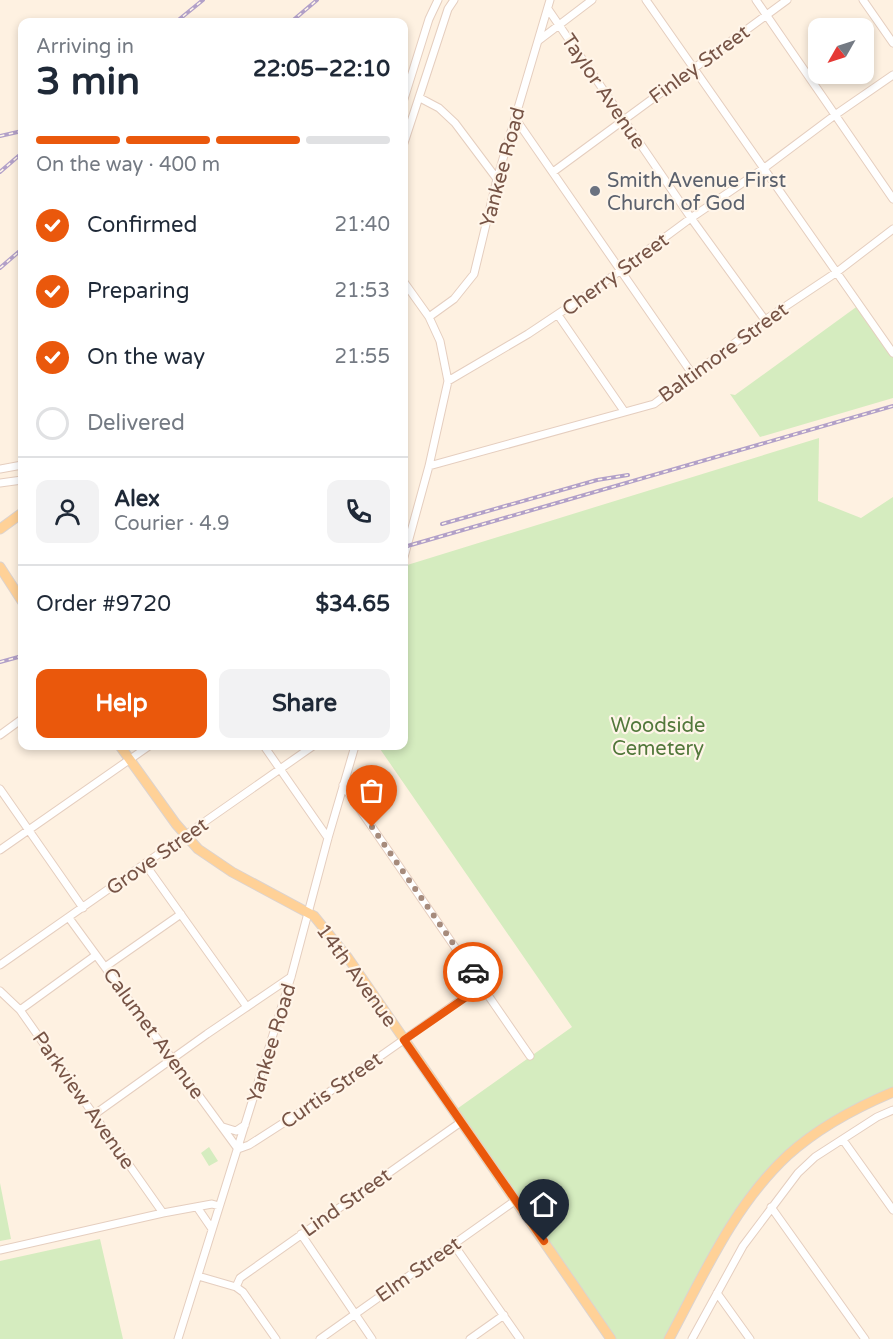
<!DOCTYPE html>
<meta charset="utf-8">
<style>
:root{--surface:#fff;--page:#f2f2f3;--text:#1f2937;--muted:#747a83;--line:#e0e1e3;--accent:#ea580c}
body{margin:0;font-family:"Varela Round",sans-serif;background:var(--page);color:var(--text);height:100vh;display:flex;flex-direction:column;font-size:22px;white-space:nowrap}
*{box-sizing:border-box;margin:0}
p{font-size:20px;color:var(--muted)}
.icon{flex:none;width:33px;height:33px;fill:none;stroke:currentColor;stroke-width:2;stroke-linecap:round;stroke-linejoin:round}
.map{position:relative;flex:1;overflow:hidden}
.sheet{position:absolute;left:18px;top:18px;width:390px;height:732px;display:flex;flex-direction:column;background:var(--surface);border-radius:12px;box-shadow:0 3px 9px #0003}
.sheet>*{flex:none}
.needle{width:39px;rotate:231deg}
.buttons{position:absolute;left:808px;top:18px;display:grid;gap:12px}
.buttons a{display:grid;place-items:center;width:66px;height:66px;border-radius:12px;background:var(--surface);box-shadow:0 3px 9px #0003;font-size:30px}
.pin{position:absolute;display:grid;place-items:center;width:51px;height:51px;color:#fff;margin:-62px -26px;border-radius:50% 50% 50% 0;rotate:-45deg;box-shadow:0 0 6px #0007}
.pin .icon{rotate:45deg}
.courier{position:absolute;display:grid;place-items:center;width:60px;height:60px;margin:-30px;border:4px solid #ea580c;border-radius:50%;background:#fff;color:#222;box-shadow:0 2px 8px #0007}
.headline em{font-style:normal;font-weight:700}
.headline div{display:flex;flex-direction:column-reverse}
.headline{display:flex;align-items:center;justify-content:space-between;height:102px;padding:0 18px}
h1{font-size:39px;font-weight:700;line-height:45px}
.bar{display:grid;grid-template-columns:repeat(4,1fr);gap:9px 6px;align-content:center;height:72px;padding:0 18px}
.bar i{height:8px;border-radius:4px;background:var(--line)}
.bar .active{background:var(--accent)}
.bar p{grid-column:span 4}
.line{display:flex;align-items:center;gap:15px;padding:0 18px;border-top:2px solid var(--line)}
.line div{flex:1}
.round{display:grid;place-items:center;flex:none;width:63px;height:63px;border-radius:12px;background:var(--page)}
ol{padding:0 18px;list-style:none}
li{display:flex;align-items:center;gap:18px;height:66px}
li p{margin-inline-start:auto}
li .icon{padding:6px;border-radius:50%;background:var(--accent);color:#fff;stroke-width:4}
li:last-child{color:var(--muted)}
li i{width:33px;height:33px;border:3px solid var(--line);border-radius:50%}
.button{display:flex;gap:12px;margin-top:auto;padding:12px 18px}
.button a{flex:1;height:69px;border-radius:12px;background:var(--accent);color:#fff;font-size:24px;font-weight:700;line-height:69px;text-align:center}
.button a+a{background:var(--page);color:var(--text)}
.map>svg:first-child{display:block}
.green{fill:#d5ecbf}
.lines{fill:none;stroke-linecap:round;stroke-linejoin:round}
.minor-casing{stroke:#e5cebf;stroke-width:9}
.major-casing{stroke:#dcd3cf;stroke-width:11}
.minor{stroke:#fff;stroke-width:7}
.major{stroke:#ffd197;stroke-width:9}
.rail-casing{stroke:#b2a0c8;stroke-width:4}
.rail{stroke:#fff5e9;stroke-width:1.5;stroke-dasharray:4.5;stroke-linecap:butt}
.done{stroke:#a68b7c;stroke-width:6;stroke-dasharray:0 10.8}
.route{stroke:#ea580c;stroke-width:8}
.worship-dot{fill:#6b7280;stroke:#fff5e9;stroke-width:2}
.labels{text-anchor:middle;stroke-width:4.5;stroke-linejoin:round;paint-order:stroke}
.street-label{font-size:20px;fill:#775446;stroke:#fff5e9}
.worship-label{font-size:20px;fill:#5b616d;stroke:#fff5e9;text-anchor:start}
.park-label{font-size:20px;fill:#52783b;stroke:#fff5e9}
</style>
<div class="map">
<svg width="893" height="1339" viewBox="0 0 893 1339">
<rect width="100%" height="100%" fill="#fef1e1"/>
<path class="green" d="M 859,305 L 893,353 L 893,398 L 760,437 L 730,394 L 735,395 Z
M 819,438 L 818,501 L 861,518 L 893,497 L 893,1092 L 816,1133 L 748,1200 L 669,1339 L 611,1339 L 454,1111 L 572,1027 L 378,746 L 404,746 L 404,566 Z
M 209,1147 L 218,1161 L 209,1166 L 201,1153 Z
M 0,1183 L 11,1239 L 0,1241 Z
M 100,1239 L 123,1339 L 0,1339 L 0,1261 Z"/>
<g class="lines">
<g class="minor-casing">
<path id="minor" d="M 646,0 L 893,353
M 756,0 L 893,199
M 863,0 L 893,43
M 548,9 L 691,218 L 765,320
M 538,41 L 592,0
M 420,98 L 439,108 L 455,123 L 497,179
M 404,99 L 429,19 L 438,0
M 515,118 L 693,375
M 404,143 L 448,9 L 454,0
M 553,172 L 787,0
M 404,282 L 429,317 L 440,341 L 448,381 L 429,466 L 404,557
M 558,315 L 624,411
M 429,317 L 454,299 L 474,274 L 497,179 L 550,0
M 448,381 L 528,334 L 591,292 L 691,218 L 763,169 L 835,115 L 893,75
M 429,466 L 654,404 L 765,320 L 837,272 L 893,229
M 0,469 L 22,465
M 0,483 L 22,480
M 0,735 L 22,719
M 264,746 L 328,838
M 343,785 L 530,1056
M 0,789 L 83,908
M 0,850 L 149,746
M 145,864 L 247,1007
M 69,918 L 238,1149
M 0,965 L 313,746
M 105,967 L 181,914
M 0,991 L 20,1010 L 163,1213
M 20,1010 L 96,955
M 95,1114 L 207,1034 L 291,977
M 223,1127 L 236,1131 L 245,1125
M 843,1140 L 893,1210
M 238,1149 L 249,1145 L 302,1111 L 482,985
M 197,1207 L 212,1229
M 771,1207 L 865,1339
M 301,1234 L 372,1339
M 454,1245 L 520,1339
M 0,1250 L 163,1213 L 212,1204 L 219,1206
M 198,1276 L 236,1287 L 243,1292 L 276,1339
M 236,1287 L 240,1278 L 461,1122
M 717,1293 L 750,1339
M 178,1339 L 291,977 L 328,838 L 355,746
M 320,1339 L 516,1200
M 470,1339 L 504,1315
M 692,1339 L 743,1246 L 798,1173 L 815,1157 L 877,1117 L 893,1110"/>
</g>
<g class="major-casing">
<path id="major" d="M 0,529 L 22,513
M 0,567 L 22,601
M 120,746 L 176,824 L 198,849 L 232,872 L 314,916 L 348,958 L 611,1339
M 669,1339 C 703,1276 734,1205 788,1155 C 818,1128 855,1108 893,1092"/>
</g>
<use href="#minor" class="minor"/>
<use href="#major" class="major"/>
<g class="rail-casing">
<path id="rail" d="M 176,22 L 203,0
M 291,22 L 317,0
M 0,136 L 22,131
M 0,172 L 22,153
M 0,268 L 22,249
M 442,524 L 597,480 L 628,475
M 404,547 L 893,406
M 0,662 L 22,656"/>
</g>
<use href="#rail" class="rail"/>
</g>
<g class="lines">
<path class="done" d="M 372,827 L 473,972"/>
<path class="route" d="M 473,972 L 482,986 L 404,1040 L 544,1241"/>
</g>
<circle class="worship-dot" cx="595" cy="191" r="6"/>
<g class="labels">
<g class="street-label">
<text transform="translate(699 64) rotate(-36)" y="7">Finley Street</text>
<text transform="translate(604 91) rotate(56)" y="7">Taylor Avenue</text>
<text transform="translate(502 167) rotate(-75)" y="7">Yankee Road</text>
<text transform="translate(615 274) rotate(-36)" y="7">Cherry Street</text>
<text transform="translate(723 352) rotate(-36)" y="7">Baltimore Street</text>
<text transform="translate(157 856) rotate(-35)" y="7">Grove Street</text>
<text transform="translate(357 975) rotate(54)" y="7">14th Avenue</text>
<text transform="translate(154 1033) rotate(54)" y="7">Calumet Avenue</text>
<text transform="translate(271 1043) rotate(-73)" y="7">Yankee Road</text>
<text transform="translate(331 1090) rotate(-35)" y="7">Curtis Street</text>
<text transform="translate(84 1100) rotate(55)" y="7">Parkview Avenue</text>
<text transform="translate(346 1202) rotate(-35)" y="7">Lind Street</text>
<text transform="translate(418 1269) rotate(-35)" y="7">Elm Street</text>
</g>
<g class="worship-label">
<text x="607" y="187">Smith Avenue First<tspan x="607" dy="23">Church of God</tspan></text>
</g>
<g class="park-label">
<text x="658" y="732">Woodside<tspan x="658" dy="23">Cemetery</tspan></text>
</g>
</g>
</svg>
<div class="buttons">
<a><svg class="needle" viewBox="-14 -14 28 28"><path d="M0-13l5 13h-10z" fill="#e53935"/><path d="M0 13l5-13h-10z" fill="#747a83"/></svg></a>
</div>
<div class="pin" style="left:372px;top:827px;background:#ea580c"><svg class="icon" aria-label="bag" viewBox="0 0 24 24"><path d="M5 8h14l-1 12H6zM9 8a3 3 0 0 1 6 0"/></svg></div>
<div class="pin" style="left:544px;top:1241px;background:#1f2937"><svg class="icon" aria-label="home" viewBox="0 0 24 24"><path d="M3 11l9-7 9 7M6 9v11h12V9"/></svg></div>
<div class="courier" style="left:473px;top:972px"><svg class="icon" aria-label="car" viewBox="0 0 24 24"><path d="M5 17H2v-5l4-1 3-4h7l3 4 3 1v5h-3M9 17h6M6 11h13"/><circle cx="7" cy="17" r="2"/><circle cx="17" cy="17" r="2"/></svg></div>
<section class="sheet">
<div class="headline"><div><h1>3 min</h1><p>Arriving in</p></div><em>22:05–22:10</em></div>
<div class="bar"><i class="active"></i><i class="active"></i><i class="active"></i><i></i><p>On the way · 400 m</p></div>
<ol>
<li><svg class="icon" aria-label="check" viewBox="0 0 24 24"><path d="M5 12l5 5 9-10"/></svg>Confirmed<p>21:40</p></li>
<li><svg class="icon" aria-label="check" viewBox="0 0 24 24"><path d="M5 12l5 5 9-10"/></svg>Preparing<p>21:53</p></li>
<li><svg class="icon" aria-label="check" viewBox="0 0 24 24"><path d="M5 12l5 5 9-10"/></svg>On the way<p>21:55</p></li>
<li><i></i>Delivered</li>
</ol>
<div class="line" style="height:108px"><a class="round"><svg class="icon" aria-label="person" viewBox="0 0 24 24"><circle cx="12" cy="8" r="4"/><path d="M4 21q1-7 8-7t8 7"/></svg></a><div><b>Alex</b><p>Courier · 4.9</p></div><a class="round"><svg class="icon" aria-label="phone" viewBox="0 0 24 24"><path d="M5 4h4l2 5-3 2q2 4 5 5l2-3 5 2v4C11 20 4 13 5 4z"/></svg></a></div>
<div class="line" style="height:78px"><div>Order #9720</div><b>$34.65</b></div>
<div class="button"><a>Help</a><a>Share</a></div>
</section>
</div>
